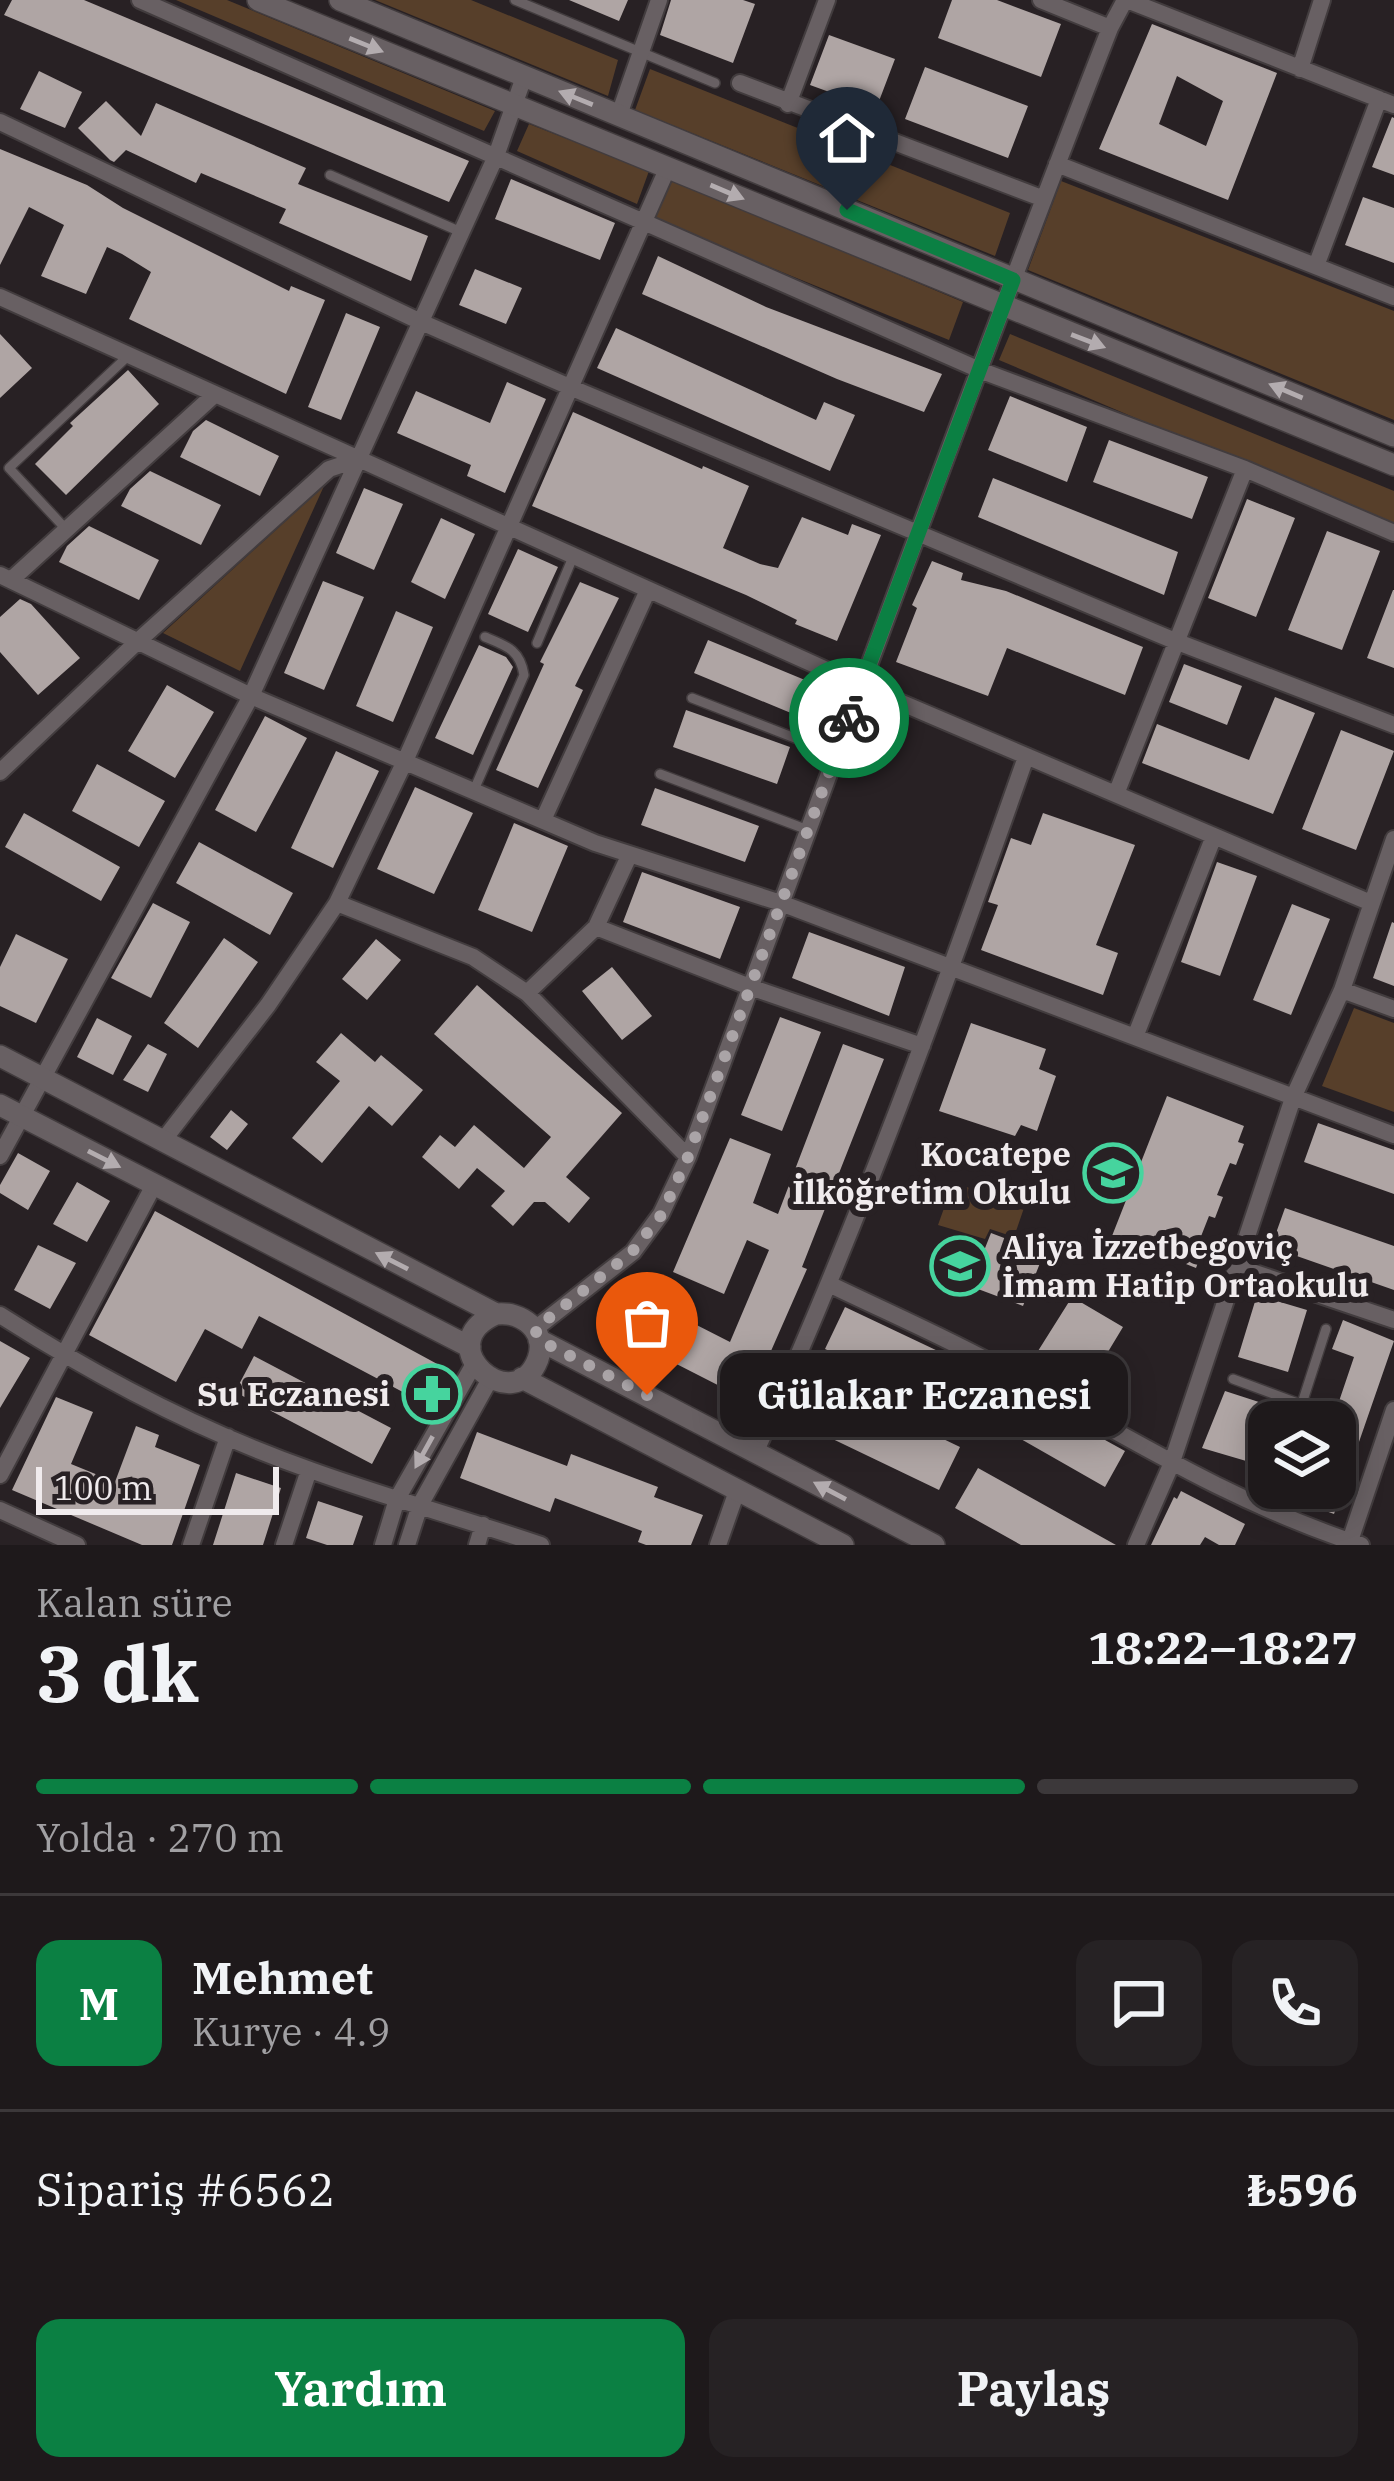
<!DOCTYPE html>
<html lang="tr">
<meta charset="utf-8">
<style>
:root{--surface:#1e191b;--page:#262224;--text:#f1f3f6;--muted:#a1a0a3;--line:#3c383a;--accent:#0b8043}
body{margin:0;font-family:"IBM Plex Serif",serif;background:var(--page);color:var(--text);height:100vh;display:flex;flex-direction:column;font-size:45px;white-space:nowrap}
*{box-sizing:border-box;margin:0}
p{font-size:39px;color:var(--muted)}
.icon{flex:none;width:66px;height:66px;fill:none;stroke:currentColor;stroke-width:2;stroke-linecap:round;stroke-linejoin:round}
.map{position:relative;height:1545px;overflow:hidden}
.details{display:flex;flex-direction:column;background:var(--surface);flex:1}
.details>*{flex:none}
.fabs{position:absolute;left:1248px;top:1401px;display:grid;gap:24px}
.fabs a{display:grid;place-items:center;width:108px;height:108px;border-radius:24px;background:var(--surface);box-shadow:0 6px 30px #0003,0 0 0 3px var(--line);font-size:60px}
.scale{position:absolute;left:36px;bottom:30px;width:243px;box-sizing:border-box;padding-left:12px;border:6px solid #f0ebed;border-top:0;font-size:33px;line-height:42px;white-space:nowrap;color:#f0ebed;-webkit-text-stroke:9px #282124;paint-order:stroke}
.pin{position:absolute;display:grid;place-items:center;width:102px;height:102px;color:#fff;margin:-123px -51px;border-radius:50% 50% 50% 0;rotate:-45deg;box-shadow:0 0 12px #0007}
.pin .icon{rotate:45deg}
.courier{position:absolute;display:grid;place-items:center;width:120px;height:120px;margin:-60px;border:9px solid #0b8043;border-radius:50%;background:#fff;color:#222;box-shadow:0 3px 15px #0007}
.bubble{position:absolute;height:84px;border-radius:24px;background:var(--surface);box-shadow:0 6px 30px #0003,0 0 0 3px var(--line);font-size:39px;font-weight:700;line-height:84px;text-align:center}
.headline em{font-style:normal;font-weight:700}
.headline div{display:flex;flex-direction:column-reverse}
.headline{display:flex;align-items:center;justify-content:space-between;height:204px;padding:0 36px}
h1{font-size:78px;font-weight:700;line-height:90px}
.bar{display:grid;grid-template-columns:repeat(4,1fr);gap:18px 12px;align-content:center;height:144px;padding:0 36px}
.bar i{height:15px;border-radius:9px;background:var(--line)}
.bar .selected{background:var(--accent)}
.bar p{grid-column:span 4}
.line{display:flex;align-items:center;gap:30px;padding:0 36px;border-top:3px solid var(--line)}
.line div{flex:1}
.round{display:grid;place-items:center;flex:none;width:126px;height:126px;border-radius:24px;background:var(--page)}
.cta{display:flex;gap:24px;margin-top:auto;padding:24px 36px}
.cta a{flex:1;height:138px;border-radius:24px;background:var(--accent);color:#fff;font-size:48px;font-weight:700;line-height:138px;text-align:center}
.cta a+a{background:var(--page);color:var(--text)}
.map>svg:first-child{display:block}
.green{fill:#573f2a}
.building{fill:#afa5a4;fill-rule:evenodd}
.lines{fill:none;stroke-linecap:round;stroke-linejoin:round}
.service-casing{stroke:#423c3e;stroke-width:12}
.minor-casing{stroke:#423c3e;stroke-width:20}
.tertiary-casing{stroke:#423c3e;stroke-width:24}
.service{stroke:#686063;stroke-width:9}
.minor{stroke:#686063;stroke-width:16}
.tertiary{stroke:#686063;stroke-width:21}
.oneway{fill:#b3acaf}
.done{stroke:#aaa4a7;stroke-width:12;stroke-dasharray:0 21.6}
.route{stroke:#0b8043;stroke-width:15}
.labels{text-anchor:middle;stroke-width:12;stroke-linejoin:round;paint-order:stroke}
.poi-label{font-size:33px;font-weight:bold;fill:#f0ebed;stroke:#282124;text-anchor:end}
</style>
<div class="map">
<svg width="1394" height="1545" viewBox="0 0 1394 1545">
<rect width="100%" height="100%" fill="#282124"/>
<path class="green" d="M 176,0 L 227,0 L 495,111 L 484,131 Z
M 375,0 L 471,0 L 618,60 L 608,96 Z
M 650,69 L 1010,213 L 995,256 L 635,110 Z
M 529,124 L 649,171 L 637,204 L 517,151 Z
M 671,179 L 963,302 L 949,340 L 654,220 Z
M 1061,181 L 1394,311 L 1394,420 L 1028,270 Z
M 1010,334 L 1394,491 L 1394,528 L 999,360 Z
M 324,486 L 240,671 L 163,633 Z
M 1354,1008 L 1394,1023 L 1394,1112 L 1322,1086 Z
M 953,1183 L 1025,1205 L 1014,1237 L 990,1229 L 985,1239 L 938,1225 Z"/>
<path class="building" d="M 12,0 L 84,0 L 469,161 L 449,202 L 4,15 Z
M 569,0 L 628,0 L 619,21 Z
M 671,0 L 743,0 L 755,4 L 733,63 L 660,35 Z
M 952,0 L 997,0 L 1061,24 L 1041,77 L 938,38 Z
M 1152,24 L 1277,73 L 1228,200 L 1099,149 ZM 1177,76 L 1223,101 L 1206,146 L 1159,124 Z
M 829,35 L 895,59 L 876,109 L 810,85 Z
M 925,67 L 1028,106 L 1008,158 L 905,119 Z
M 39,71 L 82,92 L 65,128 L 20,109 Z
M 106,101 L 141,136 L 156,103 L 306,168 L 298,184 L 428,236 L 411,281 L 279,223 L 286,209 L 201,173 L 196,183 L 126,150 L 114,162 L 110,160 L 78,128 Z
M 1392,117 L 1394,118 L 1394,175 L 1372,167 Z
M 0,149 L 87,185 L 123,208 L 289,291 L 291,286 L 325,300 L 286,394 L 129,319 L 151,272 L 122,254 L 107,247 L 86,294 L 41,276 L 64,225 L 29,207 L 0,265 Z
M 511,179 L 615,223 L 600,260 L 495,219 Z
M 1363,197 L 1394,208 L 1394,263 L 1345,245 Z
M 658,256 L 766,307 L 942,374 L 924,412 L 837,379 L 642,294 Z
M 475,269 L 522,288 L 506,324 L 459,305 Z
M 346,313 L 380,327 L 341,420 L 308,407 Z
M 616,328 L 816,420 L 824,402 L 855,415 L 830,471 L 597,368 Z
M 0,334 L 32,368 L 0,398 Z
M 128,370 L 159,404 L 66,495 L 35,464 L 73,426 L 70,423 Z
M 507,382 L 546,399 L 505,493 L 467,476 L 471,465 L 397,433 L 416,391 L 490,423 Z
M 1010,396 L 1087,427 L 1067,482 L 988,450 Z
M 573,412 L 702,469 L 703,466 L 749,486 L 723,548 L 760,564 L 778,568 L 802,517 L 848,535 L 852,524 L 881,535 L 837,641 L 795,624 L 797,620 L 746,595 L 532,506 Z
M 206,420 L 279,456 L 260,496 L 180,457 L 193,431 Z
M 1109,440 L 1208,477 L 1192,519 L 1093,482 Z
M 150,471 L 221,505 L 201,545 L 121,506 L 130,489 Z
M 993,478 L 1178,552 L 1164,595 L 978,517 Z
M 364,488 L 403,504 L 374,570 L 336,553 Z
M 1247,499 L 1295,518 L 1256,617 L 1208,598 Z
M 441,518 L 475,534 L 445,599 L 411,582 Z
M 89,526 L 159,560 L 139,600 L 59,562 L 67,546 Z
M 1327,531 L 1380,551 L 1342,650 L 1288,630 Z
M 518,549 L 558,567 L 528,632 L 488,614 Z
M 932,561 L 963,573 L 961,580 L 1006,591 L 1143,647 L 1125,695 L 1007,648 L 988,696 L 896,662 L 917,608 L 912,605 Z
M 323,581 L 364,597 L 324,690 L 284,673 Z
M 580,582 L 619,598 L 575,686 L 583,690 L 538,788 L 496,770 L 544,664 L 540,662 Z
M 1393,590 L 1394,590 L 1394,668 L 1367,658 Z
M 20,599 L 31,604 L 80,658 L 38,695 L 0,652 L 0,617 Z
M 396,611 L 433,627 L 393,722 L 356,706 Z
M 708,640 L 817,685 L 803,718 L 694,673 Z
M 479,645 L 506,657 L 513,667 L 473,755 L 435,738 Z
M 1184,664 L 1242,686 L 1227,725 L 1169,702 Z
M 167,685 L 214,712 L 175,778 L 128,751 Z
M 1275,697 L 1315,713 L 1273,814 L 1142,763 L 1157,724 L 1249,760 Z
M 686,710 L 790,747 L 777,784 L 673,747 Z
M 265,716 L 307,738 L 256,832 L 215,810 Z
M 1341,730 L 1394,751 L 1356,850 L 1302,829 Z
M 336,751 L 379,771 L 333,868 L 291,848 Z
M 97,764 L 165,801 L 139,847 L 72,811 Z
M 415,787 L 473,813 L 434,894 L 377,869 Z
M 655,788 L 759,826 L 745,862 L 641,825 Z
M 24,813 L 120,867 L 101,901 L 5,847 Z
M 1043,813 L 1135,845 L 1096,945 L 1118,953 L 1103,995 L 981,950 L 998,905 L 988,902 L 1011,838 L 1031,845 Z
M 514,823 L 568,846 L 532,932 L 478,910 Z
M 199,842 L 293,893 L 270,935 L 176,883 Z
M 1217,862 L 1257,876 L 1220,976 L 1181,962 Z
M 642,872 L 740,907 L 720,959 L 623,922 Z
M 153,903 L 190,922 L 151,998 L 111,978 Z
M 1292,904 L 1330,919 L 1291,1015 L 1253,1000 Z
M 1392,922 L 1394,923 L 1394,986 L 1373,978 Z
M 809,932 L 905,967 L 889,1016 L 792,978 Z
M 16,934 L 68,959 L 36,1023 L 0,1006 L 0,967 Z
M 224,938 L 258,962 L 198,1048 L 164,1023 Z
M 376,939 L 401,960 L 367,1000 L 342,979 Z
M 612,967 L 652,1016 L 622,1040 L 582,991 Z
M 477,985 L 622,1113 L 566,1177 L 590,1198 L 569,1223 L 545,1202 L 534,1202 L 513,1226 L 491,1206 L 505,1191 L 477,1168 L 459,1189 L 422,1157 L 440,1135 L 455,1147 L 474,1125 L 524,1168 L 551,1137 L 434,1034 Z
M 780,1017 L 821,1032 L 782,1131 L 741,1115 Z
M 97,1018 L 132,1036 L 113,1075 L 77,1057 Z
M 971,1023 L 1046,1049 L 1039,1069 L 1056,1076 L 1037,1131 L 1021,1125 L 1015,1136 L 939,1111 Z
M 341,1033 L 375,1062 L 381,1055 L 423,1090 L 392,1126 L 369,1106 L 322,1163 L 292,1138 L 340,1081 L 316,1062 Z
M 148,1044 L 167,1054 L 148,1092 L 123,1080 Z
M 843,1044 L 884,1059 L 802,1267 L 807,1269 L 749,1401 L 604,1327 L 624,1288 L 730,1342 L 769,1250 L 747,1240 L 724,1294 L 673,1272 L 730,1138 L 771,1154 L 753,1203 L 778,1214 Z
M 1167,1096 L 1244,1126 L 1238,1142 L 1244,1144 L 1236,1165 L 1230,1163 L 1217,1195 L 1223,1197 L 1215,1218 L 1209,1216 L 1198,1244 L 1204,1246 L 1196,1268 L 1143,1247 L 1141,1251 L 1112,1236 Z
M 231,1110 L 248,1124 L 227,1150 L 210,1137 Z
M 1318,1123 L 1394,1150 L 1394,1194 L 1304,1162 Z
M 18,1153 L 50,1171 L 28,1210 L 0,1193 L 0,1185 Z
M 77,1182 L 110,1201 L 87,1242 L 53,1224 Z
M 1285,1208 L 1394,1246 L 1394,1290 L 1271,1247 Z
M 155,1211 L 452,1372 L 433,1408 L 259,1316 L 242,1349 L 205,1329 L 176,1382 L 89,1335 Z
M 991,1233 L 1044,1253 L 1023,1306 L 970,1286 Z
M 38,1245 L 76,1263 L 50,1309 L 14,1290 Z
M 1257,1295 L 1307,1310 L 1288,1372 L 1238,1357 Z
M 1072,1297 L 1123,1327 L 1091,1380 L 1038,1351 Z
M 845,1307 L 978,1370 L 1125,1451 L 1105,1487 L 968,1409 L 966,1415 L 825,1349 Z
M 1343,1320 L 1394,1341 L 1334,1514 L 1276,1493 L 1278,1488 L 1335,1488 L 1335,1422 L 1332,1422 L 1354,1357 L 1332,1349 Z
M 0,1341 L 30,1358 L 0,1408 Z
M 254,1356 L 391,1428 L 372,1464 L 235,1392 Z
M 814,1377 L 960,1447 L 939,1490 L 793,1420 Z
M 1225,1391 L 1274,1407 L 1274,1419 L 1253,1463 L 1202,1448 Z
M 56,1397 L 93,1412 L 71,1464 L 115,1482 L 136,1426 L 159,1435 L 155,1447 L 200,1465 L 172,1545 L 142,1545 L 12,1490 Z
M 477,1432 L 567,1466 L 571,1454 L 658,1487 L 654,1497 L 703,1515 L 691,1545 L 646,1545 L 638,1542 L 642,1531 L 555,1498 L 550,1512 L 460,1478 Z
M 978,1468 L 1116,1545 L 1021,1545 L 955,1508 Z
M 236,1473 L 281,1488 L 263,1545 L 213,1545 Z
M 1181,1491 L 1245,1524 L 1235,1545 L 1219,1545 L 1205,1537 L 1200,1545 L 1151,1545 L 1174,1497 L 1177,1499 Z
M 318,1501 L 363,1516 L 353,1545 L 327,1545 L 306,1538 Z"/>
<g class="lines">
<g class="service-casing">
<path id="service" d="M 515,0 L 715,83
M 330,175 L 461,232
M 64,527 L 9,468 L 128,356
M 537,643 L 573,557
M 692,698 L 836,754
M 660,774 L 808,830
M 474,790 L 524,675 C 520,650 507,646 485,637
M 1233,1379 L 1303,1405
M 1296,1422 L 1326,1329
M 1260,1509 L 1269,1486"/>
</g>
<g class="minor-casing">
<path id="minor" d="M 140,0 L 982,371 L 1245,469 L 1394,533
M 1041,0 L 1110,28
M 1127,0 L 1394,105
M 1300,69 L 1322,0
M 740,83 L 1044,199
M 788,104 L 827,0
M 619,115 L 659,0
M 0,122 L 421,322 L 572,388 L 1175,641 L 1394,725
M 1057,164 L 1394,297
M 1316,266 L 1379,99
M 0,297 L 862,686 L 1371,903
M 0,575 L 251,696 L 595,843 L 778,902 L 1394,1135
M 11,580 L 214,395
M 0,772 L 137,642 L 329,469 L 359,459
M 1116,794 L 1245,469
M 543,820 L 648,590
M 337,903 L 473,957 L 527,993 L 688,1157
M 596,927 L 629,856
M 1342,990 L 1394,1009
M 527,993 L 596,927 L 750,987 L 922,1046
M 1135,1037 L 1214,836
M 162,1142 L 268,1005 L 337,903 L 405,761 L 668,167
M 0,1156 L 251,696 L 496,156 L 524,77
M 1237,1267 L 1394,1320
M 831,1285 C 889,1313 949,1339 1005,1370 C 1127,1436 1227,1501 1361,1545
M 0,1315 C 97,1377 204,1433 313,1471 C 388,1498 465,1519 541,1545
M 535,1329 L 633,1252 L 661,1214 L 688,1157 C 827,780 964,402 1110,28 L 1125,0
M 756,1451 C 859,1224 943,993 1026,757
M 0,1475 L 154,1185
M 0,1510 L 77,1545
M 1350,1541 L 1394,1410
M 191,1545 L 228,1437
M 284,1545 L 309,1470
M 383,1545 L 397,1499 L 474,1364
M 407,1545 L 420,1505 L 490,1379
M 477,1545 L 483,1525
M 718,1545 L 737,1491
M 1136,1545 L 1171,1465 L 1293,1098 L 1342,990 L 1394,839"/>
</g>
<g class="tertiary-casing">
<path id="tertiary" d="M 258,0 L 1394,465
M 340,0 L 1394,436
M 0,1056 L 496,1314 C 521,1311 548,1330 538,1359 C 515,1421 426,1345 496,1314
M 0,1105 L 470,1347
M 539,1340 L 934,1545
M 522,1378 L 843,1545"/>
</g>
<use href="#service" class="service"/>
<use href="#minor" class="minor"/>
<use href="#tertiary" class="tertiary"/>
</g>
<defs><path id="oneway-solid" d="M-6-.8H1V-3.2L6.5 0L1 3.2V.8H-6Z" transform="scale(3)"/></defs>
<g class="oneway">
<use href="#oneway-solid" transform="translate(366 45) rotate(22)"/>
<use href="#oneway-solid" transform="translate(576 98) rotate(-158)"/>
<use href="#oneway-solid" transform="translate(727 192) rotate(23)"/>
<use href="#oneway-solid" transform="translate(1088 341) rotate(21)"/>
<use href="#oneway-solid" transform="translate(1286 391) rotate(-157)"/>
<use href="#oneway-solid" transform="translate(104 1159) rotate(27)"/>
<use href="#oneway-solid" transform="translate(392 1261) rotate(-153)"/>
<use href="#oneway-solid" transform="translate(424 1452) rotate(119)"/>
<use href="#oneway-solid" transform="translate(830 1491) rotate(-152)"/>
</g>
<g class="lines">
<path class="done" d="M 647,1395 L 539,1340 L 535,1329 L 632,1252 L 662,1214 L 688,1157 L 849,718"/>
<path class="route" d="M 847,210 L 1013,280 L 849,718"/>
</g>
<defs>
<g id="school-ring" transform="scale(3)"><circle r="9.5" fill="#282124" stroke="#46d49e" stroke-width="1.5"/><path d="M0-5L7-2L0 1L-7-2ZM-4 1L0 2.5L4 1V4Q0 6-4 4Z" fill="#46d49e"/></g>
<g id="pharmacy-ring" transform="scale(3)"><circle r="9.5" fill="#282124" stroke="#46d49e" stroke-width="1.5"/><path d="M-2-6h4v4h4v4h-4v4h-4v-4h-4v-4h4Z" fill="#46d49e"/></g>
</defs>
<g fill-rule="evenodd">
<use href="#school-ring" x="1113" y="1173"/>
<use href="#school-ring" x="960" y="1266"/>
<use href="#pharmacy-ring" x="432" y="1394"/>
</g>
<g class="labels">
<g class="poi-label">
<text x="1071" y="1166">Kocatepe<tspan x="1071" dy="38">İlköğretim Okulu</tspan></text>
<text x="1002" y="1259" text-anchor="start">Aliya İzzetbegoviç<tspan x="1002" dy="38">İmam Hatip Ortaokulu</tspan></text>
<text x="390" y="1406">Su Eczanesi</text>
</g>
</g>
</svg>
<div class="fabs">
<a><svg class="icon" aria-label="layers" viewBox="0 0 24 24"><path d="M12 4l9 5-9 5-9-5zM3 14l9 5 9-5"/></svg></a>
</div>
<div class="scale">100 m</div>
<div class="pin" style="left:647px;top:1395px;background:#ea580c"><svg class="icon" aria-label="bag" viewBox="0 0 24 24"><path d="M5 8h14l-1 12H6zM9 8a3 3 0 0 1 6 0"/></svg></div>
<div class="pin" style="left:847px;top:210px;background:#1f2937"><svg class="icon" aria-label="home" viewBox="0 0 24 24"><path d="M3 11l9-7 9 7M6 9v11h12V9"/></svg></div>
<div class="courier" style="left:849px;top:718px"><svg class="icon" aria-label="bike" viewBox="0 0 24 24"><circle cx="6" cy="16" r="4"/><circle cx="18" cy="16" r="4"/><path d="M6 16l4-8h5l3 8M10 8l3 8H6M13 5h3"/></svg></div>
<div class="bubble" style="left:720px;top:1353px;width:408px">Gülakar Eczanesi</div>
</div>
<section class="details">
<div class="headline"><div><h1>3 dk</h1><p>Kalan süre</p></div><em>18:22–18:27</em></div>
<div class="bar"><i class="selected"></i><i class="selected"></i><i class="selected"></i><i></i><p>Yolda · 270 m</p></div>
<div class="line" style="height:216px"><b class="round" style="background:var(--accent);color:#fff">M</b><div><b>Mehmet</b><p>Kurye · 4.9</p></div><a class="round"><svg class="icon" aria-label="chat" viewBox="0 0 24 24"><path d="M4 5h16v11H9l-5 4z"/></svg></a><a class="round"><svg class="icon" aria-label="phone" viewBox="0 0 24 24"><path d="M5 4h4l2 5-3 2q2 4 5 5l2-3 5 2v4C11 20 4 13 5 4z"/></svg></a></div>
<div class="line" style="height:156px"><div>Sipariş #6562</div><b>₺596</b></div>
<div class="cta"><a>Yardım</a><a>Paylaş</a></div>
</section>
